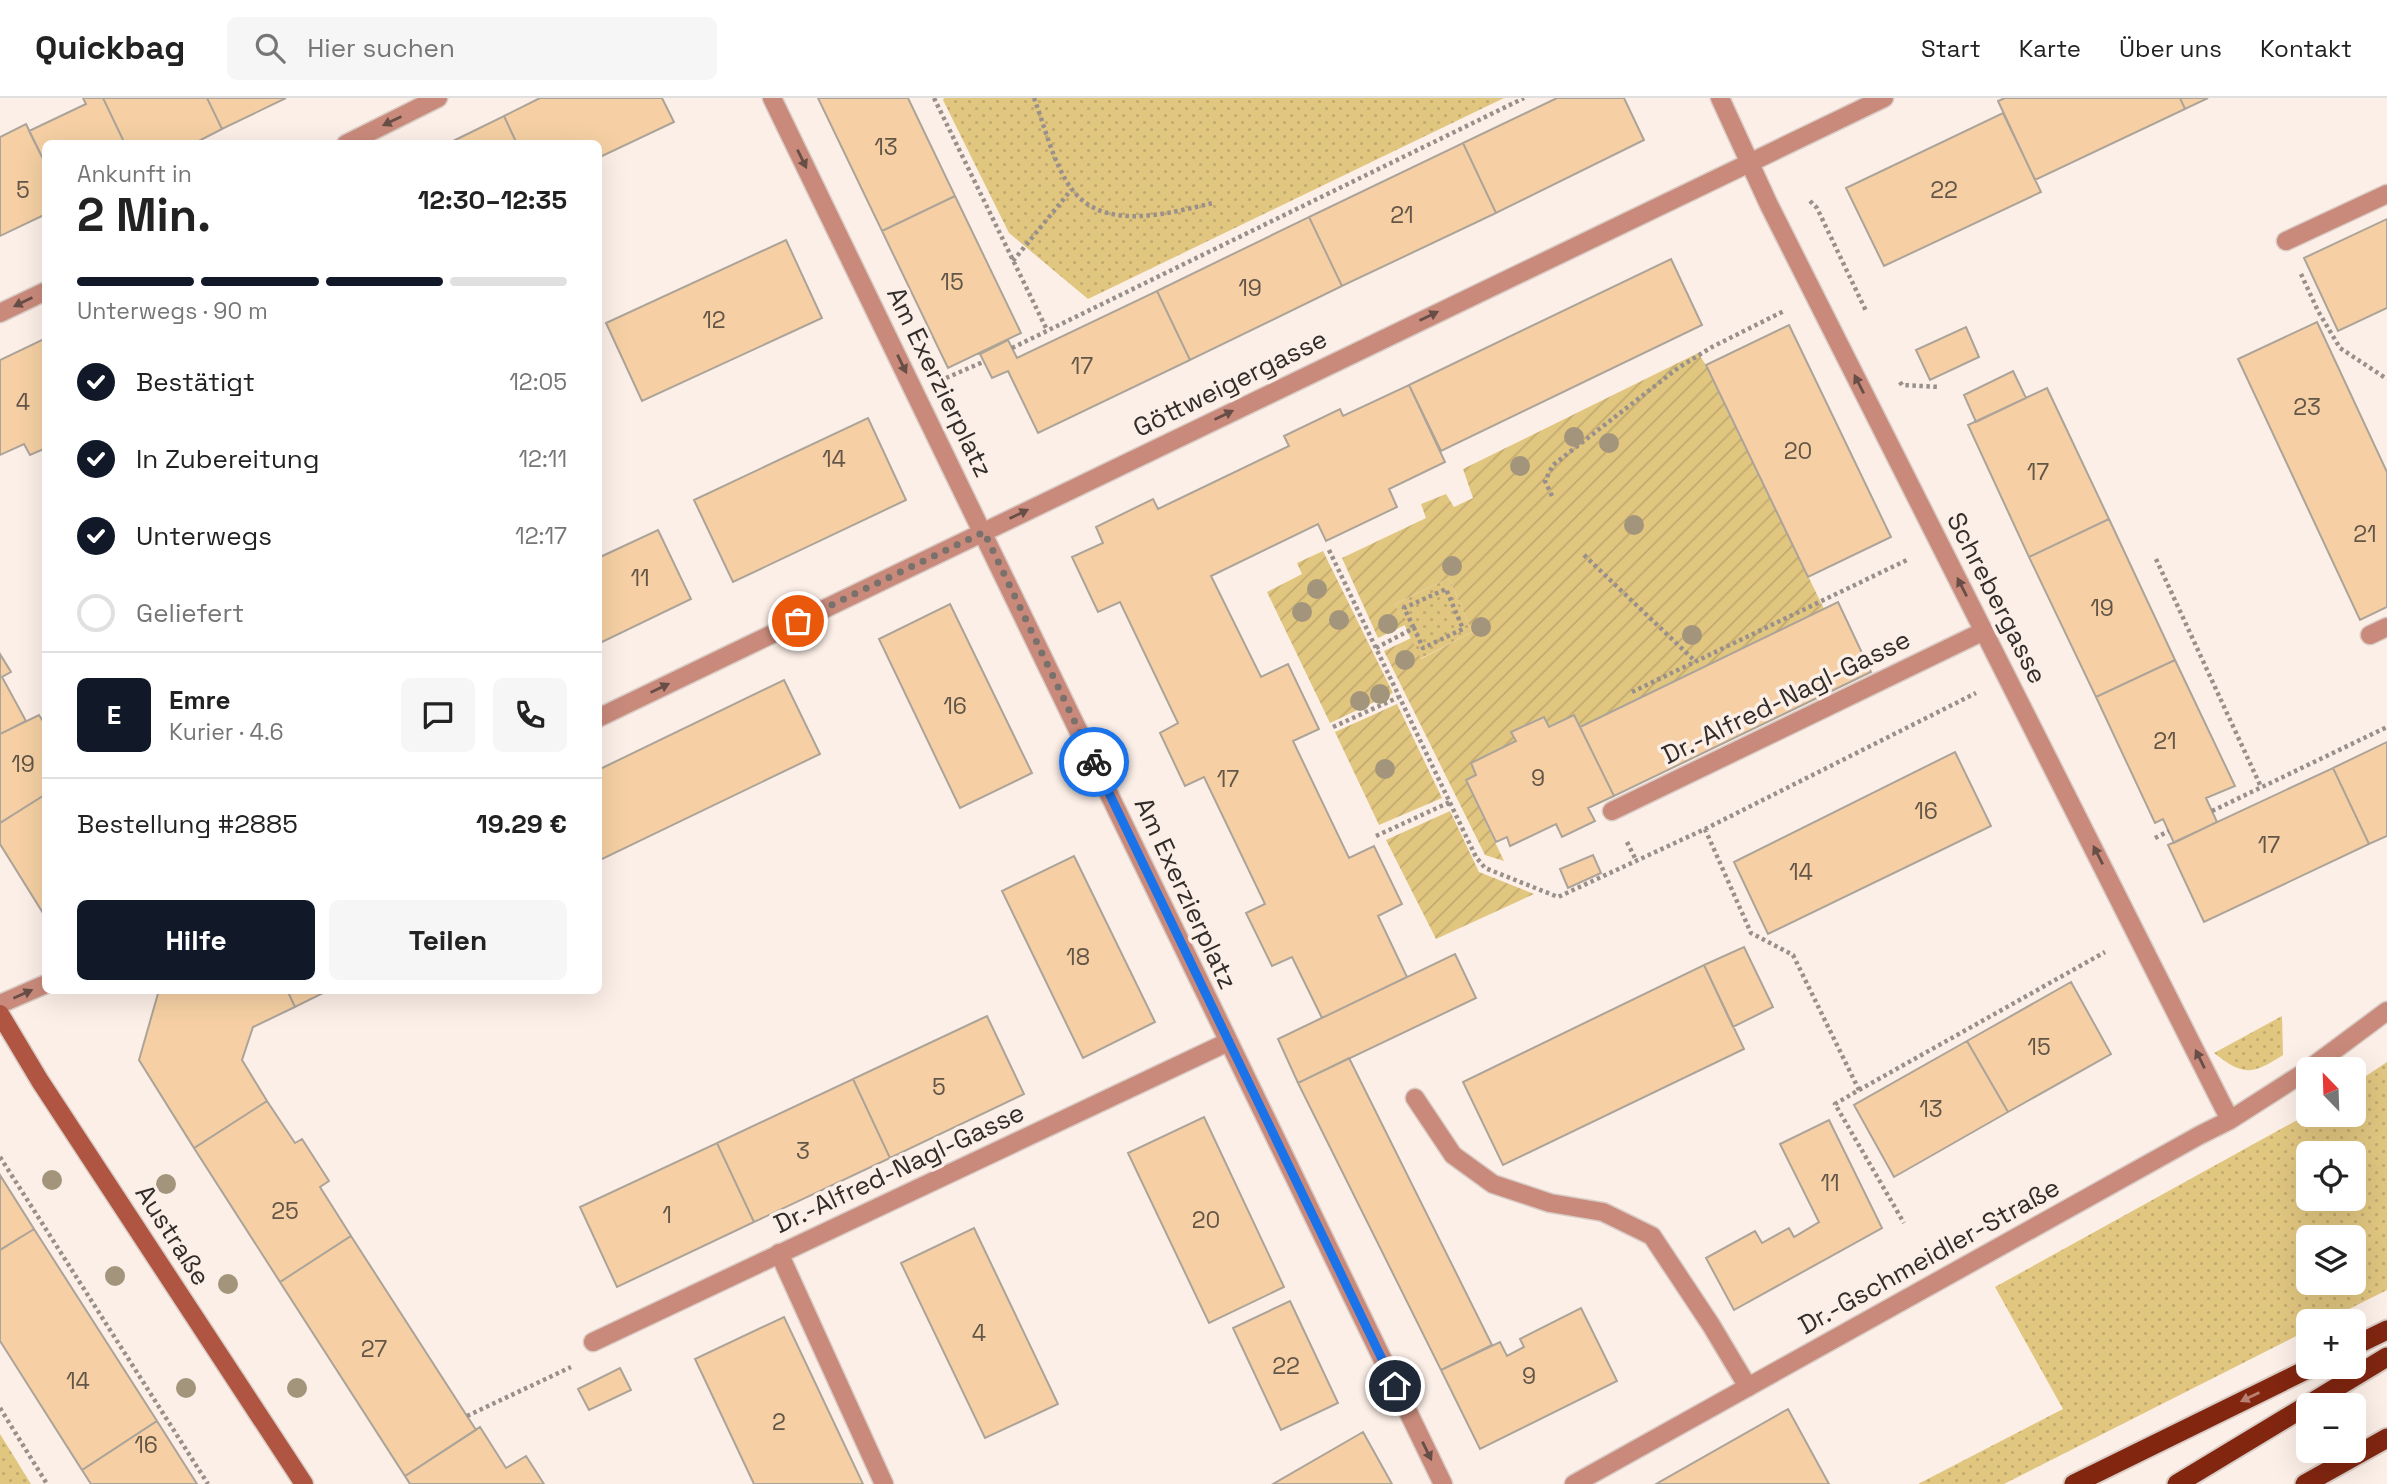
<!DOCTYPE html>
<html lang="de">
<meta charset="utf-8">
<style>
:root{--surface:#fff;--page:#f6f6f6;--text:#222;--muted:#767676;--line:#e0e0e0;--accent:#111827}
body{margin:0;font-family:"Space Grotesk",sans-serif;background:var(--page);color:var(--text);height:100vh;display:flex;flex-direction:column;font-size:26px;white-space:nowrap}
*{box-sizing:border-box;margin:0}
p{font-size:23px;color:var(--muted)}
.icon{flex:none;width:38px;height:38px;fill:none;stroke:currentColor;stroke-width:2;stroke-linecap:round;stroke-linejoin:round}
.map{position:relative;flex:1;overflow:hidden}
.panel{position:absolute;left:42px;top:42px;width:560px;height:854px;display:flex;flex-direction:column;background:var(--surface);border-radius:10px;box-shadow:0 7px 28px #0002}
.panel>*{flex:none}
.needle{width:46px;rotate:337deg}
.buttons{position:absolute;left:2296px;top:959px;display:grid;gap:14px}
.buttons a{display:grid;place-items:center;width:70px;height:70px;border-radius:10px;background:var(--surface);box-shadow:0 7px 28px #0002;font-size:35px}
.pin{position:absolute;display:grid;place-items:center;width:60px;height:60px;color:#fff;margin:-30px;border:4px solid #fff;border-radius:50%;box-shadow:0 2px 7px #0007}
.courier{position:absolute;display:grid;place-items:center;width:70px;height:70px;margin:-35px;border:5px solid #1a73e8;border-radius:50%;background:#fff;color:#222;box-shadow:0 2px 9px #0007}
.overview em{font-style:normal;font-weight:600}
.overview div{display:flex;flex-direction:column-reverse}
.overview{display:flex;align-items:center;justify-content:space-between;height:119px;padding:0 35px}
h1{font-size:46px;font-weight:600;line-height:52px}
.bar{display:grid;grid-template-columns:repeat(4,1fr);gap:10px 7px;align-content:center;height:84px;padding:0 35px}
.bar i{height:9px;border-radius:5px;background:var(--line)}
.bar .current{background:var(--accent)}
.bar p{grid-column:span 4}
.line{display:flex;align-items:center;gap:18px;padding:0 35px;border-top:2px solid var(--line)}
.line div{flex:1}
.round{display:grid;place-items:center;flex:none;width:74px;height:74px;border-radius:10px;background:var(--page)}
ol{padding:0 35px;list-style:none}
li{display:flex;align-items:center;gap:21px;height:77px}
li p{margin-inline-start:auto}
li .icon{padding:7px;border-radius:50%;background:var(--accent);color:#fff;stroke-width:4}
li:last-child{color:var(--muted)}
li i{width:38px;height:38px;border:4px solid var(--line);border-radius:50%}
.button{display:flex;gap:14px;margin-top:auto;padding:14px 35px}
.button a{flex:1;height:80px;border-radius:10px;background:var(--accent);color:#fff;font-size:28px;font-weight:600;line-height:80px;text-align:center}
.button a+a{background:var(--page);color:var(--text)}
header{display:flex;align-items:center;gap:42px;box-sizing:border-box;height:98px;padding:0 35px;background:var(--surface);border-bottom:2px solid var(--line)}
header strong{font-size:33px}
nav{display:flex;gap:38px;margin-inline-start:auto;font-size:24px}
.search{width:490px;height:63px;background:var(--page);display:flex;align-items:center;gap:18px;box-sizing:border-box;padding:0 24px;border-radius:10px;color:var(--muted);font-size:26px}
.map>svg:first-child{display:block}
.grass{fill:url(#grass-dots);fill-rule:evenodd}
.garden{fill:url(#garden-furrows)}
.building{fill:#f6d0a4;stroke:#aca399;stroke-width:2}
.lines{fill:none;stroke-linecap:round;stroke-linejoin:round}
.service-casing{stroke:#d8ccc5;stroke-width:21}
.minor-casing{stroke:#d8ccc5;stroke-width:21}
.secondary-casing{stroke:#d8ccc5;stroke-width:21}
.trunk-casing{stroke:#d8ccc5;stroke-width:23}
.path{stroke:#99908b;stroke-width:4.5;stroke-dasharray:3.5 3.5;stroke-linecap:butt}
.service{stroke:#c98a7b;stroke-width:18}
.minor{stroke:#c98a7b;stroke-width:18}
.secondary{stroke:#af5541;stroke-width:18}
.trunk{stroke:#822610;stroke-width:19}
.tree{fill:#a3957c}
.oneway{fill:#674e46}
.oneway2{fill:#b98071}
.done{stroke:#79716c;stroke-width:7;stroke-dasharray:0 12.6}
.route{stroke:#1a73e8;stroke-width:9}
.labels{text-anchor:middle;stroke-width:7;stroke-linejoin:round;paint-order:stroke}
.number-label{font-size:23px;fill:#635648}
.street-label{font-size:26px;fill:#322d2a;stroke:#fcefe7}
</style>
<header>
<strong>Quickbag</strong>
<div class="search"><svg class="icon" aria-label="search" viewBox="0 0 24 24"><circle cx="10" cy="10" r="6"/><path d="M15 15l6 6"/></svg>Hier suchen</div>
<nav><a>Start</a><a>Karte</a><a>Über uns</a><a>Kontakt</a></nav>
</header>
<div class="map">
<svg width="2387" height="1386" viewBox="0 0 2387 1386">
<defs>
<pattern id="grass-dots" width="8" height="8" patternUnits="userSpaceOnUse" patternTransform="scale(1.75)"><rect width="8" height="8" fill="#e1c680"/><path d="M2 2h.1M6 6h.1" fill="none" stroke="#c2aa6f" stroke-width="1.8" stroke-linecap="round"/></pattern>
<pattern id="garden-furrows" width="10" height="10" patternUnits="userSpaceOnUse" patternTransform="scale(1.75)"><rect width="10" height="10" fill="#e1c680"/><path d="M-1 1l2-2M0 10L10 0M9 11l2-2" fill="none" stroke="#c2aa6f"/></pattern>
</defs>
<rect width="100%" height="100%" fill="#fcefe7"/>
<path class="grass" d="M 944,0 L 1504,0 L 1088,201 L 1009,135 L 943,2 Z
M 1449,480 L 1472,534 L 1420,561 L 1395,506 Z
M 2282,918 L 2283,957 C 2252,977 2243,978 2214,955 Z
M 2387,964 L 2387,1192 L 2325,1223 L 2308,1223 L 2308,1232 L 2004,1386 L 1918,1386 L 2063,1311 L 1995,1189 L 2308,1016 L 2354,1017 L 2354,986 ZM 2308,1055 L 2354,1055 L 2354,1101 L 2308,1101 ZM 2308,1139 L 2354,1139 L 2354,1185 L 2308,1185 Z
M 0,1336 L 31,1386 L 0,1386 Z"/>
<path class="garden" d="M 1698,255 L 1706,267 L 1824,511 L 1580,629 L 1574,617 L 1549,629 L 1543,619 L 1512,634 L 1516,643 L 1471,665 L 1476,677 L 1466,683 L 1504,763 L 1485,757 L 1384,553 L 1411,540 L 1421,561 L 1472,534 L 1449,480 L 1395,506 L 1405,527 L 1378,540 L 1342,460 L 1426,420 L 1421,406 L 1446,396 L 1454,409 L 1473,400 L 1463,371 Z
M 1323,453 L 1393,595 L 1330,625 L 1267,494 L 1302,476 L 1297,465 Z
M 1397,606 L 1442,700 L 1379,727 L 1335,634 Z
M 1450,713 L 1479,774 L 1534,796 L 1436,841 L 1386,742 Z"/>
<path class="building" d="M 83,0 L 103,0 L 125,46 L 46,46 L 46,67 L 29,33 L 86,6 Z
M 103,0 L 207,0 L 222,31 L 193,46 L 125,46 Z
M 207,0 L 286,0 L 222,31 Z
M 540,0 L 662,0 L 674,24 L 598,60 L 598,46 L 517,46 L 504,18 Z
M 818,0 L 908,0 L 955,98 L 882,133 Z
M 1557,0 L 1624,0 L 1644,42 L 1496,115 L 1463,45 Z
M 2005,0 L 2180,0 L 2185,11 L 2035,82 L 1998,3 Z
M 2180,0 L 2208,0 L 2185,11 Z
M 2003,15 L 2041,94 L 1884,168 L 1846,90 Z
M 504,18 L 517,46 L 447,46 Z
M 26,26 L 46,67 L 46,116 L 0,138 L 0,39 Z
M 1463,45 L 1496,115 L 1342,188 L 1309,119 Z
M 955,98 L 1021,235 L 948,270 L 882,133 Z
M 1309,119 L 1342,188 L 1190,262 L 1157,193 Z
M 2387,121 L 2387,210 L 2338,233 L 2304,160 Z
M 786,142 L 822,220 L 642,303 L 606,225 Z
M 1671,161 L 1702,227 L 1441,353 L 1409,287 Z
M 1157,193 L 1190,262 L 1038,335 L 1008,273 L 992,280 L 980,256 L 1008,242 L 1017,260 Z
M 2317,224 L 2387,374 L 2387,509 L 2360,522 L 2238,261 Z
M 1789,227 L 1891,439 L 1808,479 L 1706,267 Z
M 1966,229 L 1979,259 L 1930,282 L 1916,252 Z
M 46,240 L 46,350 L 30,357 L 24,346 L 0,357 L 0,262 Z
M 2013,273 L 2026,300 L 1976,324 L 1964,297 Z
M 1409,287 L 1445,364 L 1389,391 L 1397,409 L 1326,443 L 1318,426 L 1211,478 L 1261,579 L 1288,566 L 1319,631 L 1293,643 L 1349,760 L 1374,748 L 1402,806 L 1378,818 L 1407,879 L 1322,920 L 1292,859 L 1272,868 L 1246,815 L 1265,806 L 1204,679 L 1185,688 L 1160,635 L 1178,625 L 1120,504 L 1098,514 L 1072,459 L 1103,445 L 1096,429 L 1153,401 L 1158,411 L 1289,348 L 1284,338 L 1340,311 L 1343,318 Z
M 2047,290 L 2109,421 L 2029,459 L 1968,327 Z
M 868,320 L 906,402 L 733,484 L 694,402 Z
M 2109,421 L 2175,562 L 2096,599 L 2029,459 Z
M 658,432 L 691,501 L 598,546 L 598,460 Z
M 1838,504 L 1871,574 L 1614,698 L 1580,629 Z
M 950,506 L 1032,675 L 960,710 L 879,541 Z
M 0,556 L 11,574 L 2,579 L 26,623 L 0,636 Z
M 2175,562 L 2235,688 L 2206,700 L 2217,724 L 2174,745 L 2163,721 L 2155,725 L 2096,599 Z
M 784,582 L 820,656 L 598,763 L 598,672 Z
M 39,617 L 46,628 L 46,696 L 0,725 L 0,636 Z
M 1574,617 L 1614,698 L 1588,710 L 1595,723 L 1562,739 L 1556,726 L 1510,748 L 1507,739 L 1496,744 L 1466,682 L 1476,677 L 1471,665 L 1516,643 L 1511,634 L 1544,619 L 1549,629 Z
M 2387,644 L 2387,738 L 2369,746 L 2333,670 Z
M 1955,654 L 1991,728 L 1768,836 L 1734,764 Z
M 2333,670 L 2369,746 L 2204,824 L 2168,747 Z
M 46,696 L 46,813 L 43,815 L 0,746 L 0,725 Z
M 1593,757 L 1601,775 L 1568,790 L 1560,771 Z
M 1074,758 L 1155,924 L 1083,960 L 1002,793 Z
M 1744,849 L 1773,909 L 1733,929 L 1704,867 Z
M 1455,856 L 1476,900 L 1298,985 L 1278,941 Z
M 1704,867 L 1744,951 L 1503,1067 L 1463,984 Z
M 2071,884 L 2111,956 L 2008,1014 L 1967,943 Z
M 159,892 L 287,892 L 295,909 L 253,929 L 242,962 L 267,1003 L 194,1050 L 139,962 Z
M 287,892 L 329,892 L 295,909 Z
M 987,918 L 1024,996 L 890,1060 L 853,981 Z
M 1967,943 L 2008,1014 L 1894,1079 L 1854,1007 Z
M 1349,960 L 1492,1247 L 1441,1272 L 1298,985 Z
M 853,981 L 890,1060 L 754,1124 L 717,1045 Z
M 267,1003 L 295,1045 L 302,1041 L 329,1083 L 320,1089 L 351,1138 L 280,1184 L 194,1050 Z
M 1204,1019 L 1284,1189 L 1209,1225 L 1128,1055 Z
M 1829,1022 L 1882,1130 L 1734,1212 L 1706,1160 L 1755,1133 L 1762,1145 L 1789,1130 L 1794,1139 L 1819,1124 L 1780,1046 Z
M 717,1045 L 754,1124 L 617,1189 L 580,1109 Z
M 0,1077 L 34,1131 L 0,1152 Z
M 974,1130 L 1058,1306 L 985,1340 L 901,1165 Z
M 34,1131 L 157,1323 L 82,1372 L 0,1243 L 0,1152 Z
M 351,1138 L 476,1332 L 405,1378 L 280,1184 Z
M 1290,1203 L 1338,1305 L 1281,1332 L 1233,1230 Z
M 1581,1210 L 1617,1283 L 1480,1351 L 1441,1272 L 1500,1244 L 1507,1258 L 1524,1249 L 1520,1241 Z
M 784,1219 L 863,1386 L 754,1386 L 695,1261 Z
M 620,1270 L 631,1292 L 589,1312 L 578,1291 Z
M 1788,1311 L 1829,1386 L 1656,1386 Z
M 157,1323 L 197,1386 L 91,1386 L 82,1372 Z
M 480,1329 L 506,1370 L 526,1358 L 544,1386 L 410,1386 L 405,1378 Z
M 1363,1334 L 1392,1386 L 1273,1386 Z"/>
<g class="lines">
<g class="service-casing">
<path id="service" d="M 2286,143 L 2387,96
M 2370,537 L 2387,529
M 1415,1000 L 1453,1057 L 1493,1086 L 1550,1105 L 1603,1114 L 1652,1138 L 1711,1227 L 1748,1289
M 779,1155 L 884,1386"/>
</g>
<g class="minor-casing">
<path id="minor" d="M 772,0 C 997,461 1219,924 1443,1386
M 1720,0 L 1769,107 L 2230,1022
M 346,46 L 438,0
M 0,215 L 46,193
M 598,620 L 1884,0
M 1612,713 L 1984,533
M 0,906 L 46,886
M 2309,971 L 2387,913
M 593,1244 L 1228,944
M 1574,1386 L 2200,1037 L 2230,1022 L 2308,972"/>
</g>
<g class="secondary-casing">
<path id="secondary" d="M 0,916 L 40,983 L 304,1386"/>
</g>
<g class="trunk-casing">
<path id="trunk" d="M 2354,1248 L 2387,1232
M 2074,1386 L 2312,1269
M 2177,1386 L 2387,1259
M 2305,1386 L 2387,1340"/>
</g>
<path class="path" d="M 934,0 L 1047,232
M 1034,0 C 1045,29 1053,65 1071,90 C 1103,135 1169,115 1213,105
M 1810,103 L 1817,110 L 1866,213
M 1013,163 L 1071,92
M 2301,176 L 2318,213 L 2340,250 L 2387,281
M 1012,250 L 1524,0
M 946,280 L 983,264
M 1900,284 L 1902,287 L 1940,289
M 1552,398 L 1545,383 L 1553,367 L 1678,270 L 1712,249 L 1784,213
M 1329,452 L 1476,759 L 1485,770 L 1558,799 L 1705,731 L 1976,595
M 1584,457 L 1695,563
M 2156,461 L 2261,689
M 1376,550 L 1414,530 L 1423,550 L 1463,531 L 1446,491 L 1404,510 L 1414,530
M 1632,594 L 1909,461
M 1333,629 L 1399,599
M 2212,713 L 2387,629
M 1705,731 L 1751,835 L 1793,857 L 1859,992 L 1835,1006 L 1904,1125
M 1376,738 L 1450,704
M 2155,740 L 2169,733
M 1627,744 L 1636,762
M 1859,992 L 2105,854
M 0,1059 L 208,1386
M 0,1310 L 47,1386
M 467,1318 L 571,1269"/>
<use href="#service" class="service"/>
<use href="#minor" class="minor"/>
<use href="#secondary" class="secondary"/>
<use href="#trunk" class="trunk"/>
</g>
<g class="tree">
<circle cx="1574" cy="339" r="10"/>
<circle cx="1609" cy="345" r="10"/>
<circle cx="1520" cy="368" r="10"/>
<circle cx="1634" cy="427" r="10"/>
<circle cx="1452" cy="468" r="10"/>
<circle cx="1317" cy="491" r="10"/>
<circle cx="1302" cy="514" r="10"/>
<circle cx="1339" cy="522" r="10"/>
<circle cx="1388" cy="526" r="10"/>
<circle cx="1481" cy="529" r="10"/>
<circle cx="1692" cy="537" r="10"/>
<circle cx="1405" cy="562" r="10"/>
<circle cx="1380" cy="596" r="10"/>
<circle cx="1360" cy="603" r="10"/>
<circle cx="1385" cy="671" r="10"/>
<circle cx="52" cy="1082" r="10"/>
<circle cx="166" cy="1086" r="10"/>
<circle cx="115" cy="1178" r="10"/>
<circle cx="228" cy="1186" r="10"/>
<circle cx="186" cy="1290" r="10"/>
<circle cx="297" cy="1290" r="10"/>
</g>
<defs><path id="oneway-solid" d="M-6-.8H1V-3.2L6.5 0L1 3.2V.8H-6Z" transform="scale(1.75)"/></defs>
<g class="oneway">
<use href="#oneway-solid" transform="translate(392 23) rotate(154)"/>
<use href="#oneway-solid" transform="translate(802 61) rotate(64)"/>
<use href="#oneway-solid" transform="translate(23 204) rotate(154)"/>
<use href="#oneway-solid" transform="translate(1429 218) rotate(-26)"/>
<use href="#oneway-solid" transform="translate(902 266) rotate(64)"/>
<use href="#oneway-solid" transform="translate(1859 286) rotate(-117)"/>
<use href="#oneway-solid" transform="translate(1224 317) rotate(-26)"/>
<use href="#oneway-solid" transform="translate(1019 416) rotate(-26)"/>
<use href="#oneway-solid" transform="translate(1962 489) rotate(-117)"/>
<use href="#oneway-solid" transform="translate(660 590) rotate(-26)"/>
<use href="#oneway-solid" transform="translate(2098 757) rotate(-117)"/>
<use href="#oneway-solid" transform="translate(23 896) rotate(-24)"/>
<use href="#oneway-solid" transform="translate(2200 961) rotate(-116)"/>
<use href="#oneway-solid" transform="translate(1427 1353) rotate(64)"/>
</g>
<use class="oneway2" href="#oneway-solid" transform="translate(2250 1299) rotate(154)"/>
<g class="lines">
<path class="done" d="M 798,523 L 984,434 L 1094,664"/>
<path class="route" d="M 1094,664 L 1395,1288"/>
</g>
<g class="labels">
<g class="number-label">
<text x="886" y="57">13</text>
<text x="23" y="100">5</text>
<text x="1944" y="100">22</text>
<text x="1402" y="125">21</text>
<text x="952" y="192">15</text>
<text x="1250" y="198">19</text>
<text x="714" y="230">12</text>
<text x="1082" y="276">17</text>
<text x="23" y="312">4</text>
<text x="2307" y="317">23</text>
<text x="1798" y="361">20</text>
<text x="834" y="369">14</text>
<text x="2038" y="382">17</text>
<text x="2365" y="444">21</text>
<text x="640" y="488">11</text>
<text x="2102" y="518">19</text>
<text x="955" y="616">16</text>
<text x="2165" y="651">21</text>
<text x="23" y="674">19</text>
<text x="1538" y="688">9</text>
<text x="1228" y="689">17</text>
<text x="1926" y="721">16</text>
<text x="2269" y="755">17</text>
<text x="1801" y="782">14</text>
<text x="1078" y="867">18</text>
<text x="2039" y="957">15</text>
<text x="939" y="997">5</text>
<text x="1931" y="1019">13</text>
<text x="803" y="1061">3</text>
<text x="1830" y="1093">11</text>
<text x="285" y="1121">25</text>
<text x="667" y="1125">1</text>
<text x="1206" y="1130">20</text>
<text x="979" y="1243">4</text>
<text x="374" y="1259">27</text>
<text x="1286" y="1276">22</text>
<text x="1529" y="1286">9</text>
<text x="78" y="1291">14</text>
<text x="779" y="1332">2</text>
<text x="146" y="1355">16</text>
</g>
<g class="street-label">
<text transform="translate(940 284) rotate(64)" y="9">Am Exerzierplatz</text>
<text transform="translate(1230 285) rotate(-26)" y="9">Göttweigergasse</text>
<text transform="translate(1997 500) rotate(63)" y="9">Schrebergasse</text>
<text transform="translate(1786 599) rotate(-26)" y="9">Dr.-Alfred-Nagl-Gasse</text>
<text transform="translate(1186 795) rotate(65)" y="9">Am Exerzierplatz</text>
<text transform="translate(899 1070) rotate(-25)" y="9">Dr.-Alfred-Nagl-Gasse</text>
<text transform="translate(173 1137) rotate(57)" y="9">Austraße</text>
<text transform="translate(1929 1158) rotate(-29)" y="9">Dr.-Gschmeidler-Straße</text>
</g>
</g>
</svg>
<div class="buttons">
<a><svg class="needle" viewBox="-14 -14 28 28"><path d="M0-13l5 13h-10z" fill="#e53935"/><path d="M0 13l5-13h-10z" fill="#767676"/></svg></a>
<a><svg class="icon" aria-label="locate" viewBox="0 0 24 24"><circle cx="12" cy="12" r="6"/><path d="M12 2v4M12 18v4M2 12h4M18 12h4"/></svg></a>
<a><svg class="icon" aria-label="layers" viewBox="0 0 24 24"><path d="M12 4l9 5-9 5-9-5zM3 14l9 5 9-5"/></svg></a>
<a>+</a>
<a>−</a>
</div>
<div class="pin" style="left:798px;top:523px;background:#ea580c"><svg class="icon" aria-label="bag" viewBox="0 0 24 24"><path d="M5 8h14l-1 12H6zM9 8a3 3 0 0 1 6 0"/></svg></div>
<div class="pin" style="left:1395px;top:1288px;background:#1f2937"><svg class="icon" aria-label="home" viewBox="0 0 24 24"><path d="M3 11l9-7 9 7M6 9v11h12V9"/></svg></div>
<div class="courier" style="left:1094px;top:664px"><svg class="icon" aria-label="bike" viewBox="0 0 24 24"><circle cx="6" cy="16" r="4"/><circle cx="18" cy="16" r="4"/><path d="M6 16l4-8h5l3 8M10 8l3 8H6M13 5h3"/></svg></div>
<section class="panel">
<div class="overview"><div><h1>2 Min.</h1><p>Ankunft in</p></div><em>12:30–12:35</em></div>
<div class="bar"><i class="current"></i><i class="current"></i><i class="current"></i><i></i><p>Unterwegs · 90 m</p></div>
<ol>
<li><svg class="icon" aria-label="check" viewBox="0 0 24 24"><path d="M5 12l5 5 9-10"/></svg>Bestätigt<p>12:05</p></li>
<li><svg class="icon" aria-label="check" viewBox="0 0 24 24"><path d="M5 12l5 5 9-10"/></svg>In Zubereitung<p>12:11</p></li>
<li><svg class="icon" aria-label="check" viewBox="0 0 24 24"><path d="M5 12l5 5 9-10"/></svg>Unterwegs<p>12:17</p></li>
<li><i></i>Geliefert</li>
</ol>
<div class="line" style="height:126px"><b class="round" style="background:var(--accent);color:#fff">E</b><div><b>Emre</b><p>Kurier · 4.6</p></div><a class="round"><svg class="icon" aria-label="chat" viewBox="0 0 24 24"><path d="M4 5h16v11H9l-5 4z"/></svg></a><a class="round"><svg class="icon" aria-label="phone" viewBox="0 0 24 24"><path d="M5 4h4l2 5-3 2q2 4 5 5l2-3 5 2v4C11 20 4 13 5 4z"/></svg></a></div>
<div class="line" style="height:91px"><div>Bestellung #2885</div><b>19.29 €</b></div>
<div class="button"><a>Hilfe</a><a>Teilen</a></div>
</section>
</div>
